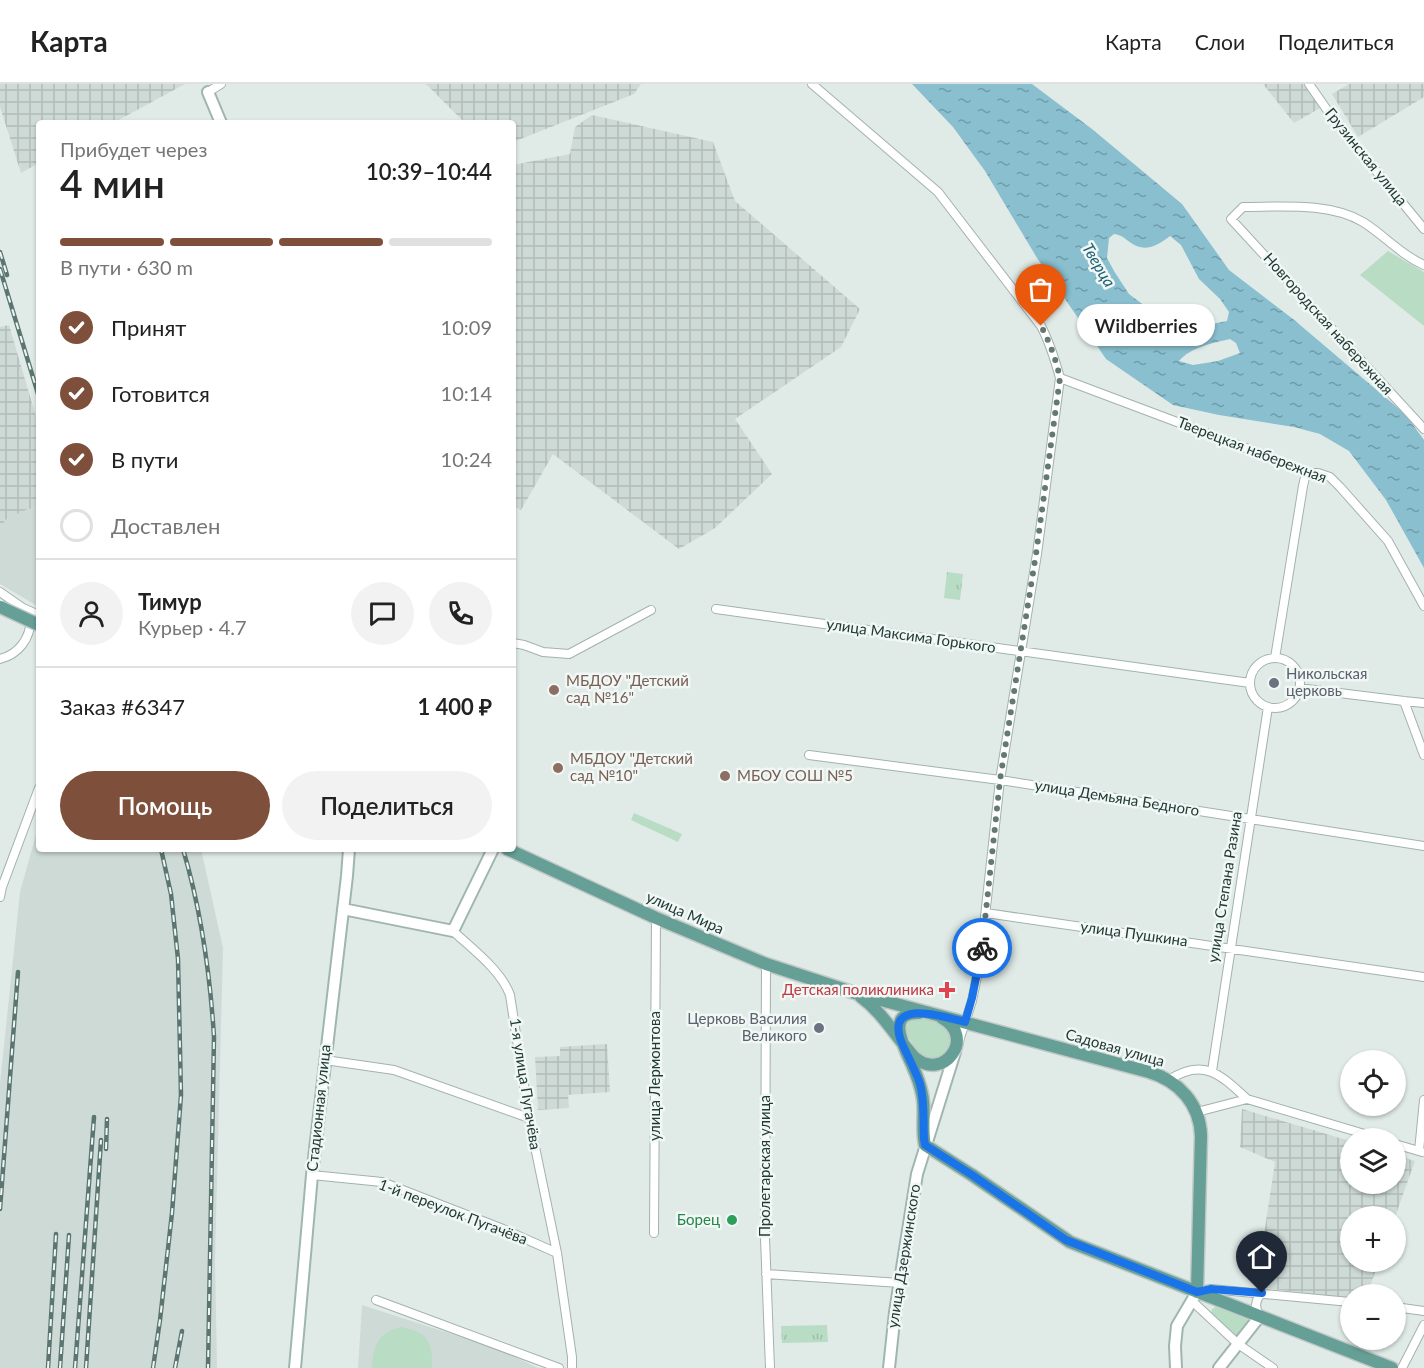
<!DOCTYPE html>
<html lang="ru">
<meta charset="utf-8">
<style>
:root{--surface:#fff;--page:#f2f2f2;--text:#222;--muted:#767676;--line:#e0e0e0;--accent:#7e503b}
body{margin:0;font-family:Lato,sans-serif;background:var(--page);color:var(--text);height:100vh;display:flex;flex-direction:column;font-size:22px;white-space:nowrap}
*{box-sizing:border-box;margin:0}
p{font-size:20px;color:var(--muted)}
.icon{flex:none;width:33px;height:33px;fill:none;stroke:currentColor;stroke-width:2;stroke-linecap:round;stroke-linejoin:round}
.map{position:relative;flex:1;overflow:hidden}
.details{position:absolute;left:36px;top:36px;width:480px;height:732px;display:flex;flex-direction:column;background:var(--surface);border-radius:6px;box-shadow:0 2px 4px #0004}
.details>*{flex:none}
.controls{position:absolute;left:1340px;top:966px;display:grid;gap:12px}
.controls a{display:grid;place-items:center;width:66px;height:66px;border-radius:50%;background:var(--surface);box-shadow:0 2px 4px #0004;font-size:30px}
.pin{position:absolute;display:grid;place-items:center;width:51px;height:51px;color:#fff;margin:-62px -26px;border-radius:50% 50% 50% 0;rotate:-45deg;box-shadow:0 0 6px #0007}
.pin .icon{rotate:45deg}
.courier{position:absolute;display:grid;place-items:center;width:60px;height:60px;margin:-30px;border:4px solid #1a73e8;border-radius:50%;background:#fff;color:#222;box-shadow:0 2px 8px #0007}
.bubble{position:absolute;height:42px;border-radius:21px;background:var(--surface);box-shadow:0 2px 4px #0004;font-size:20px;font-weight:600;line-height:42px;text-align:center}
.head em{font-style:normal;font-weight:600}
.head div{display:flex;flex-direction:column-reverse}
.head{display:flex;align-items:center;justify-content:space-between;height:102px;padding:0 24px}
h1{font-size:39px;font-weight:600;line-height:45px}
.bar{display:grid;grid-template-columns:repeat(4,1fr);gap:9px 6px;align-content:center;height:72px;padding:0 24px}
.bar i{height:8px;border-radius:4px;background:var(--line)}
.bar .active{background:var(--accent)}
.bar p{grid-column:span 4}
.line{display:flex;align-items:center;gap:15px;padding:0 24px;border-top:2px solid var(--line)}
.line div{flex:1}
.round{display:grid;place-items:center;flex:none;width:63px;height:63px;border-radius:32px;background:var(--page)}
ol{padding:0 24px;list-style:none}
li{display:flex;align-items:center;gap:18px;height:66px}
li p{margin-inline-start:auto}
li .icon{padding:6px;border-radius:50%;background:var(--accent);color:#fff;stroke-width:4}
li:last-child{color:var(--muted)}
li i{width:33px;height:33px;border:3px solid var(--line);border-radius:50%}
.primary-button{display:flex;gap:12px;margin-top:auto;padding:12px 24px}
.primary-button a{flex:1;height:69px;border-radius:36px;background:var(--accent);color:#fff;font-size:24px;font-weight:600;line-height:69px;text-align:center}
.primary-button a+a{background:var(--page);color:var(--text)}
header{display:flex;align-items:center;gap:36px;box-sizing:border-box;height:84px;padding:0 30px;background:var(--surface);border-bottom:2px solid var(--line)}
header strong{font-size:28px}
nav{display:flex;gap:33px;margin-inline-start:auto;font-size:21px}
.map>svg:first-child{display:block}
.built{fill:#cedad6}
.industrial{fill:url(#industrial-grid)}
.grass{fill:#b9dcc5}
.park{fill:url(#park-tufts)}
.water{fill:url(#water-ripples);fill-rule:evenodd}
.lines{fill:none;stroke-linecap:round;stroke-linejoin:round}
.street-casing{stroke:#a3b2ae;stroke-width:10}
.secondary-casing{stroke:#9fb6af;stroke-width:14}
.primary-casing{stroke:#c1c8c7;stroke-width:15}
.street{stroke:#fff;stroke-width:8}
.secondary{stroke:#fff;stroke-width:10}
.primary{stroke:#659f95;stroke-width:12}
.rail-casing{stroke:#5b7671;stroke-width:4.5}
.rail{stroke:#f0f7f4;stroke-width:2;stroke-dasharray:7;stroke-linecap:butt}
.primary-bridge-casing{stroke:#c1c8c7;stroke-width:15;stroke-linecap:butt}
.primary-bridge{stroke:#659f95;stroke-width:12}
.done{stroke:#647874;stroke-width:6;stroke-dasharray:0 10.8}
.route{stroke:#1a73e8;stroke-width:8}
.worship-dot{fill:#6b7280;stroke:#f0f7f4;stroke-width:2}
.education-dot{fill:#8d6e63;stroke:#f0f7f4;stroke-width:2}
.health-dot{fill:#e0444e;stroke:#f0f7f4;stroke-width:2}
.leisure-dot{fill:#2e9e5b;stroke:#f0f7f4;stroke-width:2}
.labels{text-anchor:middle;stroke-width:5;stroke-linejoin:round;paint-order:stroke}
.street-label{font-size:15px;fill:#213a36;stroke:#f0f7f4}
.worship-label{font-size:15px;fill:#5b616d;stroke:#f0f7f4;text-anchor:start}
.education-label{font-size:15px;fill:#785e54;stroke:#f0f7f4;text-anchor:start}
.health-label{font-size:15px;fill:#be3a42;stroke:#f0f7f4;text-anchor:end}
.leisure-label{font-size:15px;fill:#27864d;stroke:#f0f7f4;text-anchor:end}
.water-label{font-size:16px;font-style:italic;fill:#1d6075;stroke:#f0f7f4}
</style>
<header>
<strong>Карта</strong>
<nav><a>Карта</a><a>Слои</a><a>Поделиться</a></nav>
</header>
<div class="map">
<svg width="1424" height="1284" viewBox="0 0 1424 1284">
<defs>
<pattern id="industrial-grid" width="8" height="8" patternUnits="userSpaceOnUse" patternTransform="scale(1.5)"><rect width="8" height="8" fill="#cedad6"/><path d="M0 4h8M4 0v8" fill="none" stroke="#b1bcb8"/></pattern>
<pattern id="park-tufts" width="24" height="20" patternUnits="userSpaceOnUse" patternTransform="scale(1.5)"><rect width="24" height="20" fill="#b9dcc5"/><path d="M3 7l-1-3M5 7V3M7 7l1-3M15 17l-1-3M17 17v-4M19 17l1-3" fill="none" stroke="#9fbeaa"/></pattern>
<pattern id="water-ripples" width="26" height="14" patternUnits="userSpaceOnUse" patternTransform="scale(1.5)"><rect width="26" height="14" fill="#89bfcf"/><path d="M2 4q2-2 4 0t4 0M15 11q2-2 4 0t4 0" fill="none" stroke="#709ca9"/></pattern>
</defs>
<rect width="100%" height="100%" fill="#e0ebe7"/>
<path class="built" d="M 39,424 L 39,523 L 0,500 L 0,446 L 5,436 L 28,425 Z
M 39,740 L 39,765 L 201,765 L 223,864 L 215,1176 L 217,1284 L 0,1284 L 0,1000 L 20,808 Z
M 362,1221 L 498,1265 L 538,1284 L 358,1284 Z"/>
<path class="industrial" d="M 0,0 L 185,0 L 113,39 L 39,39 L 39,79 L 21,89 L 0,23 Z
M 426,0 L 641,0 L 634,10 L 513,58 L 513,39 L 465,39 Z
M 1263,0 L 1303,0 L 1322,23 L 1294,39 Z
M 1349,0 L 1424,0 L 1424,13 L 1358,53 L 1332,10 Z
M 592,31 L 713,58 L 735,117 L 860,225 L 841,263 L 735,335 L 772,390 L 715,444 L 679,465 L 553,370 L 521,426 L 513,422 L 513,81 L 570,70 L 575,43 Z
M 9,241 L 39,343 L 39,424 L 28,425 L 5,436 L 0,446 L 0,243 Z
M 607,960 L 610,1008 L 568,1011 L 569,1024 L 538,1026 L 535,973 L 560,972 L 560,963 Z
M 1242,1025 L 1350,1057 L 1350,1100 L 1395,1100 L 1395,1071 L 1415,1077 L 1395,1133 L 1350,1132 L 1350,1178 L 1379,1178 L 1367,1210 L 1350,1210 L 1350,1214 L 1256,1203 L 1275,1078 L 1240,1063 Z"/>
<path class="grass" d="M 1388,167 L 1424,188 L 1424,242 L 1360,191 Z
M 912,934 C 982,932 938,1005 913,960 C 908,953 905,948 908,939 Z
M 1216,1223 L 1249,1236 L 1237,1253 L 1211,1229 L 1212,1225 Z
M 401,1243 C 428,1248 433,1258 432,1284 L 372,1284 C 373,1262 378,1248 401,1243 Z"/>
<path class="park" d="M 947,488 L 963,490 L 960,516 L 944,514 Z
M 634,729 L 682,750 L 678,758 L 631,736 Z
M 827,1241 L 828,1258 L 782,1259 L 781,1242 Z"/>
<path class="water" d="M 912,0 L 1032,0 L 1092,45 L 1182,120 L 1229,186 L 1293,235 L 1405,330 L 1424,356 L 1424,484 L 1386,416 L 1349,367 L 1320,350 L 1294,343 L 1219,331 L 1173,321 L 1106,275 L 1037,174 L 985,87 L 953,43 ZM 1114,150 C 1122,151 1124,154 1131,159 C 1145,169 1159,161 1170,152 L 1181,161 L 1199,195 L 1220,215 L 1229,228 L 1227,237 L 1212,240 L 1176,254 L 1152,249 L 1140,240 L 1140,232 L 1153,228 L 1129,210 L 1114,187 L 1107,174 L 1109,154 ZM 1230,255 L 1236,259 L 1240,269 L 1218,277 L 1193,281 L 1179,277 C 1191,263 1213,259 1230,255 Z"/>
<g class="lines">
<g class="street-casing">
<path id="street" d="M 812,0 L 938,108 L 1041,242 C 1050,259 1055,276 1060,294 L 1037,470 L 1000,696 L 980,878 L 972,917 L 959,957
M 1309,0 L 1332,33 L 1424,145
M 208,8 L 221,0
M 1424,181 C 1401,171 1384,151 1363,138 C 1329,118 1281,123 1243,123 L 1231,135 L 1424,345
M 1060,294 L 1262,370 L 1306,389 L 1318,389 L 1330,393 L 1340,403 L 1388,457 L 1424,522
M 0,508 L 23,524 L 39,531
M 716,525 L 1250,599
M 513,559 L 524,561 L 543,568 L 569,570 L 651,526
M 1275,574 L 1303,402 L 1306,389
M1250 599a25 25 0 1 1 50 0a25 25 0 1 1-50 0Z
M 0,575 C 19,570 30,555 31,535 L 23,524
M 1299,604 L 1404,617 L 1424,619
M 1404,617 L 1424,671
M 809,671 L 1000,696 L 1424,762
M 0,813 L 2,803 L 39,704
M 986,829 L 1424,893
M 453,847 C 472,865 501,886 510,911 L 529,1034 L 557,1169 L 572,1273 L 572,1284
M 766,880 L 765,1154 L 770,1284
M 325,976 L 394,986 L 529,1034
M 1212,987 L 1268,623
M 1169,996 C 1203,973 1221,991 1247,1015
M 1197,1028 L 1247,1015 L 1378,1054
M 1395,1060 L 1422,1068
M 1419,1067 L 1424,1016
M 312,1091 L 382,1098 L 503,1145 L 557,1169
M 654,1149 L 656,834
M 766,1190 L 900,1199
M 1199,1207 L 1211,1205 L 1350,1218
M 376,1216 L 559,1284
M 1192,1217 L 1238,1260 L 1273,1284
M 1395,1223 L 1424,1227
M 1260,1232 C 1254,1224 1255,1216 1262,1209
M 1402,1284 L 1424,1241"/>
</g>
<g class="secondary-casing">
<path id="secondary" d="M 208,8 L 221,39
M 343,825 L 453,847 L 493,765
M 295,1284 L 312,1091 L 347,792 L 349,765
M 889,1284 L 895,1228 L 917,1090 L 955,968
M 1176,1284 L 1175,1262 L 1177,1242 L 1197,1208
M 1219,1284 L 1260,1232"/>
</g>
<g class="primary-casing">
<path id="primary" d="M 507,765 L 656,834 L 766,880 L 855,909 L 1149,988 C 1179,997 1200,1020 1201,1052 L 1197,1208
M 861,913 C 883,929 896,953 914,973 C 943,999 977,953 942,934
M 919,929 C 883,928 906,966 913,983 C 917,992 920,1000 922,1010 C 926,1027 921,1044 925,1061 L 972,1091 L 1070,1158 L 1392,1284"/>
</g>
<use href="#street" class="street"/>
<use href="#secondary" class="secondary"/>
<use href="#primary" class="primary"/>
<g class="rail-casing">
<path id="rail" d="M 0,168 L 7,191
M 0,185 L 39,313
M 183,765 C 201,826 210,889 214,953 L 208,1284
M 106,1065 L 107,1035
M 0,1125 L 18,888
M 48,1284 L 56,1150
M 60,1284 L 69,1151
M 75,1284 L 94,1033
M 86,1284 L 101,1056
M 153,1284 L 160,1236 L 172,1129 L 181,1011 L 178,875 L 171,810 L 161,765
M 175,1284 L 182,1247"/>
</g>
<use href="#rail" class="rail"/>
<g class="primary-bridge-casing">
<path id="primary-bridge" d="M 0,523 L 39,541"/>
</g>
<use href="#primary-bridge" class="primary-bridge"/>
</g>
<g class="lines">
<path class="done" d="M 982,864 L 1000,696 L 1036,470 L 1060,294 C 1056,276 1050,259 1041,242"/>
<path class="route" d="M 982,864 L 972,914 L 965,938 C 946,933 885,913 901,957 C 907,971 915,985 920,1000 C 925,1018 923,1037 924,1055 L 925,1061 L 972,1091 L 1066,1156 L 1197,1208 L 1211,1205 L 1262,1209"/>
</g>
<g class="worship-dot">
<circle cx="1274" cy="599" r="6"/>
<circle cx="819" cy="944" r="6"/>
</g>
<g class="education-dot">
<circle cx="554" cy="606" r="6"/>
<circle cx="558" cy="684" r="6"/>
<circle cx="725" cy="692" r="6"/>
</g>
<path class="health-dot" d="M944 897h6v6h6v6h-6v6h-6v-6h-6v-6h6z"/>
<circle class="leisure-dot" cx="732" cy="1136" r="6"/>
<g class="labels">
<g class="street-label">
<text transform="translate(1366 73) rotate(51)" y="5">Грузинская улица</text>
<text transform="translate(1328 240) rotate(48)" y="5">Новгородская набережная</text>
<text transform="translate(1252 366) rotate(21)" y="5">Тверецкая набережная</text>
<text transform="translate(911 552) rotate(8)" y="5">улица Максима Горького</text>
<text transform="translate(1117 714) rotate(9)" y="5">улица Демьяна Бедного</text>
<text transform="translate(1225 803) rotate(-81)" y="5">улица Степана Разина</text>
<text transform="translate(685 829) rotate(24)" y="5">улица Мира</text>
<text transform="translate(1134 850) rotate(8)" y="5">улица Пушкина</text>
<text transform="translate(1115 964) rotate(16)" y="5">Садовая улица</text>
<text transform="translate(655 992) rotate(-90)" y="5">улица Лермонтова</text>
<text transform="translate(525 1000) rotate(81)" y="5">1-я улица Пугачёва</text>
<text transform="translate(319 1024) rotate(-84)" y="5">Стадионная улица</text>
<text transform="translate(765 1082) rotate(-90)" y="5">Пролетарская улица</text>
<text transform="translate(453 1128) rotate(21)" y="5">1-й переулок Пугачёва</text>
<text transform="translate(904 1172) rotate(-81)" y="5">улица Дзержинского</text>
</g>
<g class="worship-label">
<text x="1286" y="595">Никольская<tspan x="1286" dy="17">церковь</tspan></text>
<text x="807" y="940" text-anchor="end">Церковь Василия<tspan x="807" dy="17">Великого</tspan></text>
</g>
<g class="education-label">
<text x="566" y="602">МБДОУ "Детский<tspan x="566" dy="17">сад №16"</tspan></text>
<text x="570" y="680">МБДОУ "Детский<tspan x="570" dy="17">сад №10"</tspan></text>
<text x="737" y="697">МБОУ СОШ №5</text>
</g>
<g class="health-label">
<text x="934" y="911">Детская поликлиника</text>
</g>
<g class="leisure-label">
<text x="720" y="1141">Борец</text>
</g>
<g class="water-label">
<text transform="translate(1099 181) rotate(59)" y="6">Тверца</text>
</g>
</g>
</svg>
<div class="controls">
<a><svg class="icon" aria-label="locate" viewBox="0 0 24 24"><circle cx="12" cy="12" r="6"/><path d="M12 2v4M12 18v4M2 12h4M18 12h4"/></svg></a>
<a><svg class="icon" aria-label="layers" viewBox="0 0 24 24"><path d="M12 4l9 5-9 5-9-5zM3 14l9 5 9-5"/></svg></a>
<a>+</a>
<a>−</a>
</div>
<div class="pin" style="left:1041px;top:242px;background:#ea580c"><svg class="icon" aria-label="bag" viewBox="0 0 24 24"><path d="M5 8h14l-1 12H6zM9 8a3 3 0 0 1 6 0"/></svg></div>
<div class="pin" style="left:1262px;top:1209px;background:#1f2937"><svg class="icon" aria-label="home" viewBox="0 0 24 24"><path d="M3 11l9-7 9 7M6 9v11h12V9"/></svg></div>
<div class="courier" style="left:982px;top:864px"><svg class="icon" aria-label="bike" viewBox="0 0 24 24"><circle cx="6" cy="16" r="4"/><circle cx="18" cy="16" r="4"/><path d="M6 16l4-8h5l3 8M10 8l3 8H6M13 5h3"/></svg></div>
<div class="bubble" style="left:1077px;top:220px;width:138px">Wildberries</div>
<section class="details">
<div class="head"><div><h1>4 мин</h1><p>Прибудет через</p></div><em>10:39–10:44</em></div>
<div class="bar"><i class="active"></i><i class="active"></i><i class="active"></i><i></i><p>В пути · 630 m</p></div>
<ol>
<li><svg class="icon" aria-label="check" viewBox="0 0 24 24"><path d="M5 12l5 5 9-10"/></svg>Принят<p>10:09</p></li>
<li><svg class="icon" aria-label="check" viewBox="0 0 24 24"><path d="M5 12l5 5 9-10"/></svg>Готовится<p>10:14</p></li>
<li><svg class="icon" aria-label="check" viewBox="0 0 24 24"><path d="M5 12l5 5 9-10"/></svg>В пути<p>10:24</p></li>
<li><i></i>Доставлен</li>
</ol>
<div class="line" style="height:108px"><a class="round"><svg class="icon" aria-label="person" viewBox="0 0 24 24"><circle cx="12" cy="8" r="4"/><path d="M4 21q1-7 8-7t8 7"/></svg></a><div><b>Тимур</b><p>Курьер · 4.7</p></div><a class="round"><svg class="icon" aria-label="chat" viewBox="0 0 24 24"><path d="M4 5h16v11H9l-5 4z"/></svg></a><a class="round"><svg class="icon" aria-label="phone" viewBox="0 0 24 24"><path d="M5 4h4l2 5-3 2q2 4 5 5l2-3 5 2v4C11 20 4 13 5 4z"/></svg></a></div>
<div class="line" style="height:78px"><div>Заказ #6347</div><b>1 400 ₽</b></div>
<div class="primary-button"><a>Помощь</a><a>Поделиться</a></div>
</section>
</div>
